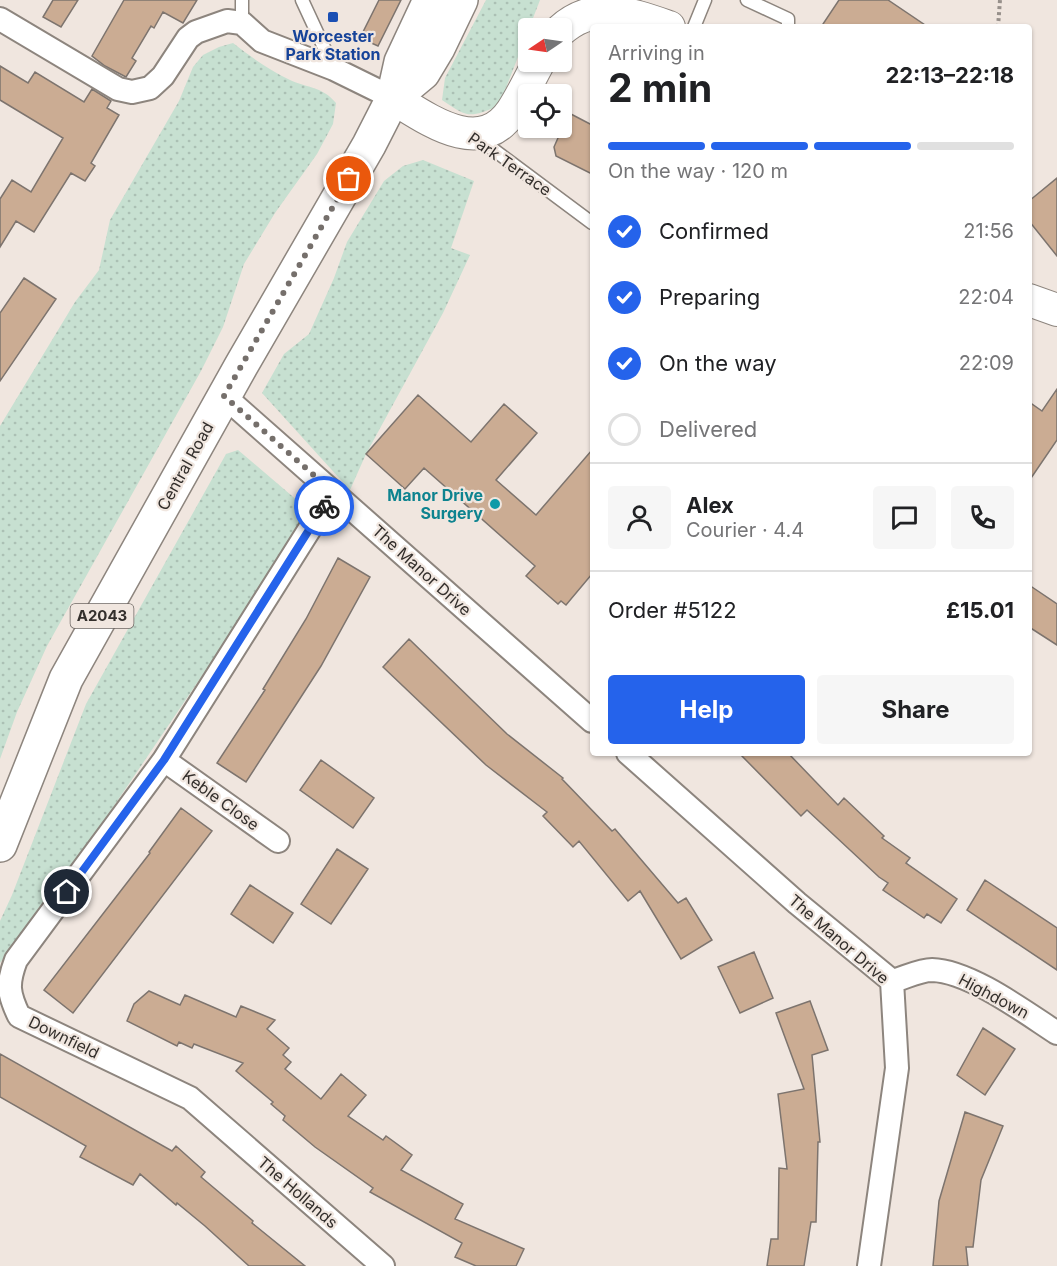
<!DOCTYPE html>
<meta charset="utf-8">
<style>
:root{--surface:#fff;--page:#f6f6f6;--text:#202124;--muted:#757577;--line:#e0e0e0;--accent:#2563eb}
body{margin:0;font-family:Inter,sans-serif;background:var(--page);color:var(--text);height:100vh;display:flex;flex-direction:column;font-size:22px;white-space:nowrap}
*{box-sizing:border-box;margin:0}
p{font-size:20px;color:var(--muted)}
.icon{flex:none;width:33px;height:33px;fill:none;stroke:currentColor;stroke-width:2;stroke-linecap:round;stroke-linejoin:round}
.map{position:relative;flex:1;overflow:hidden}
.details{position:absolute;left:590px;top:24px;width:442px;height:732px;display:flex;flex-direction:column;background:var(--surface);border-radius:6px;box-shadow:0 2px 4px #0004}
.details>*{flex:none}
.needle{width:39px;rotate:257deg}
.buttons{position:absolute;left:518px;top:18px;display:grid;gap:12px}
.buttons a{display:grid;place-items:center;width:54px;height:54px;border-radius:6px;background:var(--surface);box-shadow:0 2px 4px #0004;font-size:30px}
.pin{position:absolute;display:grid;place-items:center;width:51px;height:51px;color:#fff;margin:-26px;border:3px solid #fff;border-radius:50%;box-shadow:0 2px 6px #0007}
.courier{position:absolute;display:grid;place-items:center;width:60px;height:60px;margin:-30px;border:4px solid #2563eb;border-radius:50%;background:#fff;color:#222;box-shadow:0 2px 8px #0007}
.head em{font-style:normal;font-weight:700}
.head div{display:flex;flex-direction:column-reverse}
.head{display:flex;align-items:center;justify-content:space-between;height:102px;padding:0 18px}
h1{font-size:39px;font-weight:700;line-height:45px}
.bar{display:grid;grid-template-columns:repeat(4,1fr);gap:9px 6px;align-content:center;height:72px;padding:0 18px}
.bar i{height:8px;border-radius:4px;background:var(--line)}
.bar .selected{background:var(--accent)}
.bar p{grid-column:span 4}
.line{display:flex;align-items:center;gap:15px;padding:0 18px;border-top:2px solid var(--line)}
.line div{flex:1}
.round{display:grid;place-items:center;flex:none;width:63px;height:63px;border-radius:6px;background:var(--page)}
ol{padding:0 18px;list-style:none}
li{display:flex;align-items:center;gap:18px;height:66px}
li p{margin-inline-start:auto}
li .icon{padding:6px;border-radius:50%;background:var(--accent);color:#fff;stroke-width:4}
li:last-child{color:var(--muted)}
li i{width:33px;height:33px;border:3px solid var(--line);border-radius:50%}
.primary-button{display:flex;gap:12px;margin-top:auto;padding:12px 18px}
.primary-button a{flex:1;height:69px;border-radius:6px;background:var(--accent);color:#fff;font-size:24px;font-weight:700;line-height:69px;text-align:center}
.primary-button a+a{background:var(--page);color:var(--text)}
.map>svg:first-child{display:block}
.park{fill:url(#park-dots)}
.building{fill:#cbac93;stroke:#7d746e;stroke-width:1.5}
.lines{fill:none;stroke-linecap:round;stroke-linejoin:round}
.lane-casing{stroke:#8d857e;stroke-width:15}
.street-casing{stroke:#8d857e;stroke-width:26}
.secondary-casing{stroke:#8d857e;stroke-width:34}
.primary-casing{stroke:#8d857e;stroke-width:36}
.path{stroke:#97908b;stroke-width:4;stroke-dasharray:3 3;stroke-linecap:butt}
.lane{stroke:#fff;stroke-width:12}
.street{stroke:#fff;stroke-width:22}
.secondary{stroke:#fff;stroke-width:32}
.primary{stroke:#fff;stroke-width:33}
.done{stroke:#756f6b;stroke-width:6;stroke-dasharray:0 10.8}
.route{stroke:#2563eb;stroke-width:8}
.transit-dot{fill:#1a4fb4;stroke:#f0e6df;stroke-width:2}
.culture-dot{fill:#0f9aa8;stroke:#f0e6df;stroke-width:2}
.labels{text-anchor:middle;stroke-width:4.5;stroke-linejoin:round;paint-order:stroke}
.shield{fill:#f0e6df;stroke:#6c6662;stroke-width:1.5}
.shield-label{font-size:15px;font-weight:bold;fill:#332f2c}
.transit-label{font-size:16px;font-weight:bold;fill:#164399;stroke:#f0e6df}
.street-label{font-size:16px;fill:#332f2c;stroke:#f0e6df}
.culture-label{font-size:16px;font-weight:bold;fill:#0d838f;stroke:#f0e6df;text-anchor:end}
</style>
<div class="map">
<svg width="1057" height="1266" viewBox="0 0 1057 1266">
<defs>
<pattern id="park-dots" width="8" height="8" patternUnits="userSpaceOnUse" patternTransform="scale(1.5)"><rect width="8" height="8" fill="#c7e0d1"/><path d="M2 2h.1M6 6h.1" fill="none" stroke="#abc0b4" stroke-width="1.8" stroke-linecap="round"/></pattern>
</defs>
<rect width="100%" height="100%" fill="#f0e6df"/>
<path class="park" d="M 486,0 L 540,0 L 499,106 C 468,118 469,118 442,100 L 445,78 Z
M 233,43 C 251,57 269,70 290,80 C 308,88 323,87 336,103 L 333,124 L 317,154 L 275,213 L 244,264 L 223,327 L 201,371 L 47,646 L 17,712 L 0,759 L 0,426 L 75,302 L 99,270 L 110,220 L 179,101 L 193,67 L 203,55 L 219,47 Z
M 423,160 L 474,181 L 451,248 L 470,255 L 443,313 L 366,454 L 350,490 L 262,393 L 284,354 L 309,334 L 334,278 L 347,242 L 384,181 L 403,166 Z
M 238,450 L 312,513 L 97,831 L 0,963 L 0,921 L 12,895 L 86,704 L 226,454 Z"/>
<path class="building" d="M 53,0 L 78,0 L 61,27 L 43,17 Z
M 124,0 L 197,0 L 183,23 L 163,12 L 154,28 L 151,26 L 132,58 L 136,61 L 126,77 L 105,66 L 92,56 Z
M 379,0 L 401,0 L 378,46 L 360,38 Z
M 839,0 L 888,0 L 928,27 L 821,27 Z
M 0,66 L 28,83 L 35,72 L 84,102 L 92,89 L 111,101 L 107,108 L 119,115 L 91,163 L 95,166 L 85,181 L 71,173 L 34,232 L 16,221 L 0,247 L 0,199 L 12,180 L 31,192 L 63,138 L 0,100 Z
M 569,113 L 592,125 L 592,174 L 556,156 L 554,147 Z
M 1057,178 L 1057,256 L 1029,221 L 1029,201 Z
M 24,278 L 56,299 L 0,381 L 0,313 Z
M 1057,389 L 1057,440 L 1029,481 L 1029,402 L 1042,411 Z
M 418,395 L 471,442 L 504,404 L 537,433 L 496,480 L 536,515 L 592,450 L 592,574 L 566,605 L 561,601 L 558,604 L 526,576 L 535,566 L 424,468 L 405,489 L 366,454 Z
M 338,558 L 370,577 L 321,666 L 246,782 L 217,763 L 265,690 L 263,689 L 306,619 Z
M 1029,585 L 1057,604 L 1057,645 L 1029,627 Z
M 409,639 L 507,734 L 563,778 L 562,779 L 612,831 L 615,829 L 678,903 L 686,898 L 712,940 L 681,959 L 640,891 L 628,901 L 579,841 L 573,847 L 543,816 L 547,812 L 486,765 L 383,667 Z
M 739,753 L 788,753 L 838,805 L 844,798 L 884,836 L 882,838 L 910,858 L 906,863 L 957,899 L 941,923 L 927,914 L 924,918 L 883,890 L 888,883 L 879,877 L 807,810 L 801,816 Z
M 321,760 L 374,798 L 353,828 L 300,790 Z
M 181,808 L 212,831 L 73,1013 L 44,990 L 150,853 L 149,852 Z
M 337,849 L 368,869 L 331,924 L 301,904 Z
M 985,880 L 1057,928 L 1057,970 L 967,910 Z
M 250,885 L 293,913 L 273,943 L 231,914 Z
M 754,952 L 773,998 L 740,1013 L 718,967 Z
M 149,991 L 180,1005 L 185,995 L 236,1017 L 241,1006 L 275,1020 L 267,1029 L 289,1048 L 283,1055 L 291,1062 L 285,1069 L 321,1099 L 341,1074 L 366,1095 L 348,1116 L 383,1140 L 386,1136 L 412,1155 L 401,1170 L 463,1204 L 455,1219 L 524,1249 L 516,1266 L 476,1266 L 455,1257 L 462,1243 L 370,1192 L 373,1188 L 315,1147 L 283,1120 L 285,1116 L 271,1104 L 273,1102 L 236,1071 L 243,1063 L 194,1044 L 192,1048 L 179,1042 L 177,1046 L 127,1021 L 134,1004 Z
M 810,1001 L 828,1050 L 812,1055 L 820,1142 L 818,1142 L 816,1222 L 811,1222 L 804,1266 L 767,1266 L 771,1239 L 778,1239 L 779,1168 L 787,1169 L 778,1094 L 804,1089 L 776,1013 Z
M 983,1028 L 1015,1049 L 985,1095 L 957,1075 Z
M 0,1054 L 172,1151 L 176,1146 L 205,1172 L 201,1177 L 253,1221 L 252,1223 L 305,1266 L 249,1266 L 205,1226 L 177,1203 L 176,1205 L 140,1174 L 133,1185 L 80,1157 L 86,1146 L 0,1097 Z
M 965,1112 L 1003,1126 L 981,1180 L 973,1247 L 966,1247 L 968,1266 L 933,1266 L 939,1201 Z"/>
<g class="lines">
<g class="lane-casing">
<path id="lane" d="M 242,0 L 242,23
M 302,0 L 333,67
M 747,0 L 788,19 L 788,27
M 694,27 L 705,0
M 478,138 L 592,223"/>
</g>
<g class="street-casing">
<path id="street" d="M 0,19 L 118,89 L 132,92 L 150,88 L 163,76 L 188,38 L 196,32 L 227,21 L 242,23 L 262,41 L 334,69 L 393,98
M 224,396 L 592,721
M 333,492 L 164,760 L 16,960 C 7,984 8,993 19,1016 L 190,1098 L 383,1266
M 628,753 L 797,903 L 892,981 L 897,1068 L 869,1266
M 164,760 L 278,841
M 892,981 C 904,978 920,970 932,970 C 970,971 1026,1013 1057,1033"/>
</g>
<g class="secondary-casing">
<path id="secondary" d="M 561,30 C 594,0 631,14 669,27
M 393,98 C 429,120 480,158 512,111 C 522,96 530,78 539,62
M 1029,300 L 1057,310"/>
</g>
<g class="primary-casing">
<path id="primary" d="M 393,98 L 423,73 L 438,48 L 461,0
M 0,845 L 66,679 L 241,366 L 369,145 L 393,98 L 401,62 L 430,0"/>
</g>
<path class="path" d="M 998,27 L 1000,0"/>
<use href="#lane" class="lane"/>
<use href="#street" class="street"/>
<use href="#secondary" class="secondary"/>
<use href="#primary" class="primary"/>
</g>
<g class="lines">
<path class="done" d="M 324,506 L 333,492 L 224,396 L 349,179"/>
<path class="route" d="M 67,892 L 164,760 L 324,506"/>
</g>
<rect class="transit-dot" x="327" y="11" width="12" height="12" rx="3"/>
<circle class="culture-dot" cx="495" cy="504" r="6"/>
<g class="labels">
<rect class="shield" x="70.5" y="604" width="63" height="24" rx="4.5"/>
<g class="shield-label">
<text x="102" y="621">A2043</text>
</g>
<g class="transit-label">
<text x="333" y="42">Worcester<tspan x="333" dy="18">Park Station</tspan></text>
</g>
<g class="street-label">
<text transform="translate(510 164) rotate(35)" y="6">Park Terrace</text>
<text transform="translate(185 466) rotate(-61)" y="6">Central Road</text>
<text transform="translate(422 570) rotate(42)" y="6">The Manor Drive</text>
<text transform="translate(221 800) rotate(36)" y="6">Keble Close</text>
<text transform="translate(839 939) rotate(41)" y="6">The Manor Drive</text>
<text transform="translate(994 996) rotate(28)" y="6">Highdown</text>
<text transform="translate(64 1037) rotate(26)" y="6">Downfield</text>
<text transform="translate(298 1192) rotate(41)" y="6">The Hollands</text>
</g>
<g class="culture-label">
<text x="483" y="501">Manor Drive<tspan x="483" dy="18">Surgery</tspan></text>
</g>
</g>
</svg>
<div class="buttons">
<a><svg class="needle" viewBox="-14 -14 28 28"><path d="M0-13l5 13h-10z" fill="#e53935"/><path d="M0 13l5-13h-10z" fill="#757577"/></svg></a>
<a><svg class="icon" aria-label="locate" viewBox="0 0 24 24"><circle cx="12" cy="12" r="6"/><path d="M12 2v4M12 18v4M2 12h4M18 12h4"/></svg></a>
</div>
<div class="pin" style="left:349px;top:179px;background:#ea580c"><svg class="icon" aria-label="bag" viewBox="0 0 24 24"><path d="M5 8h14l-1 12H6zM9 8a3 3 0 0 1 6 0"/></svg></div>
<div class="pin" style="left:67px;top:892px;background:#1f2937"><svg class="icon" aria-label="home" viewBox="0 0 24 24"><path d="M3 11l9-7 9 7M6 9v11h12V9"/></svg></div>
<div class="courier" style="left:324px;top:506px"><svg class="icon" aria-label="bike" viewBox="0 0 24 24"><circle cx="6" cy="16" r="4"/><circle cx="18" cy="16" r="4"/><path d="M6 16l4-8h5l3 8M10 8l3 8H6M13 5h3"/></svg></div>
<section class="details">
<div class="head"><div><h1>2 min</h1><p>Arriving in</p></div><em>22:13–22:18</em></div>
<div class="bar"><i class="selected"></i><i class="selected"></i><i class="selected"></i><i></i><p>On the way · 120 m</p></div>
<ol>
<li><svg class="icon" aria-label="check" viewBox="0 0 24 24"><path d="M5 12l5 5 9-10"/></svg>Confirmed<p>21:56</p></li>
<li><svg class="icon" aria-label="check" viewBox="0 0 24 24"><path d="M5 12l5 5 9-10"/></svg>Preparing<p>22:04</p></li>
<li><svg class="icon" aria-label="check" viewBox="0 0 24 24"><path d="M5 12l5 5 9-10"/></svg>On the way<p>22:09</p></li>
<li><i></i>Delivered</li>
</ol>
<div class="line" style="height:108px"><a class="round"><svg class="icon" aria-label="person" viewBox="0 0 24 24"><circle cx="12" cy="8" r="4"/><path d="M4 21q1-7 8-7t8 7"/></svg></a><div><b>Alex</b><p>Courier · 4.4</p></div><a class="round"><svg class="icon" aria-label="chat" viewBox="0 0 24 24"><path d="M4 5h16v11H9l-5 4z"/></svg></a><a class="round"><svg class="icon" aria-label="phone" viewBox="0 0 24 24"><path d="M5 4h4l2 5-3 2q2 4 5 5l2-3 5 2v4C11 20 4 13 5 4z"/></svg></a></div>
<div class="line" style="height:78px"><div>Order #5122</div><b>£15.01</b></div>
<div class="primary-button"><a>Help</a><a>Share</a></div>
</section>
</div>
